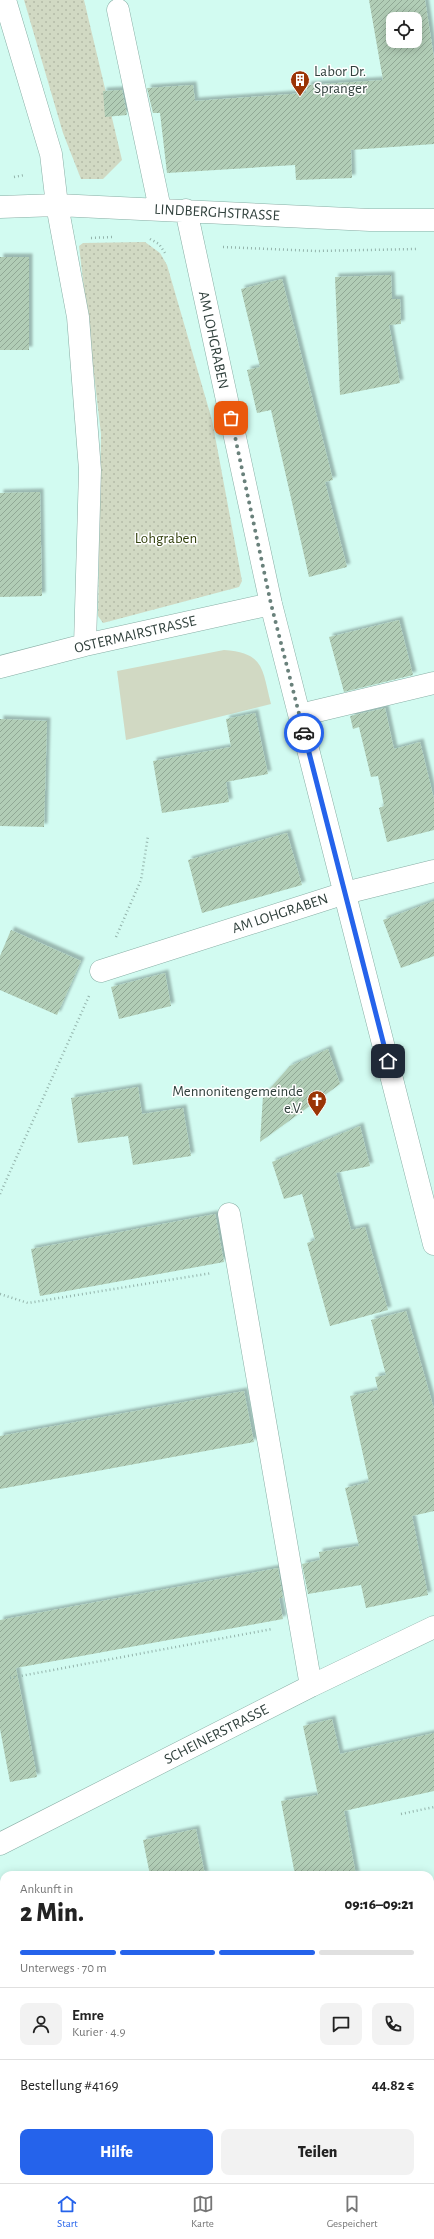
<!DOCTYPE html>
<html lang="de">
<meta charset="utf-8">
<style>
:root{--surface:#fff;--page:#f2f2f2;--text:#222;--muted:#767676;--line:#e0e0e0;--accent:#2563eb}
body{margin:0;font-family:"Alegreya Sans",sans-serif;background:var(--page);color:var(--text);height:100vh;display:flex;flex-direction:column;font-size:15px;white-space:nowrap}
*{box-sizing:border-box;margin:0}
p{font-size:13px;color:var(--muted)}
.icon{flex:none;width:22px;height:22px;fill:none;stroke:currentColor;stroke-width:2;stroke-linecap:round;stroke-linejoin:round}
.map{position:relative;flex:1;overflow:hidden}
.details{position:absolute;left:0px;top:1871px;width:434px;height:312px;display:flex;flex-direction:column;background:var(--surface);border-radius:12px 12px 0 0;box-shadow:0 2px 10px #0003}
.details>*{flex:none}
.tools{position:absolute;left:386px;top:12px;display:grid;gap:8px}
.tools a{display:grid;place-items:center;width:36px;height:36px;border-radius:8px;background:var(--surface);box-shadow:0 2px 10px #0003;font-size:20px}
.pin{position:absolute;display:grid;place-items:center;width:34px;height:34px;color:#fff;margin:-17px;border-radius:8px;box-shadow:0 2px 6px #0006}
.courier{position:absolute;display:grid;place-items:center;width:40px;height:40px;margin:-20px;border:3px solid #2563eb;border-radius:50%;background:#fff;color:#222;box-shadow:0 1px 5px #0007}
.headline em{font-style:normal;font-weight:800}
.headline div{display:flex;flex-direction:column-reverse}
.headline{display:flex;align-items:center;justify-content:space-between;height:68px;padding:0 20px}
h1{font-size:26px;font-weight:800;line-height:30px}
.bar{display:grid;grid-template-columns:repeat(4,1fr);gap:6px 4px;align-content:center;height:48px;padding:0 20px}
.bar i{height:5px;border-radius:3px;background:var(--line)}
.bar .current{background:var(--accent)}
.bar p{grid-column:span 4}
.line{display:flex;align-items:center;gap:10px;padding:0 20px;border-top:1px solid var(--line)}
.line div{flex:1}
.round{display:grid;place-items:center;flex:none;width:42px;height:42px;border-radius:8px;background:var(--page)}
.button{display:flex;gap:8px;margin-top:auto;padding:8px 20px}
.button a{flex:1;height:46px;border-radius:8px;background:var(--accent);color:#fff;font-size:16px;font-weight:800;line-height:46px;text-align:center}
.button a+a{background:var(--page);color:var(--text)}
.tabs{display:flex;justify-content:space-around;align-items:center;height:56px;border-top:1px solid var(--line);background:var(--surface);font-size:11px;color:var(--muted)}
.tabs a{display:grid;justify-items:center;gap:2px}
.tabs .current{color:var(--accent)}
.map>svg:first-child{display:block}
.grass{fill:url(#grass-dots)}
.green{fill:#d1d9c3}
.building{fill:url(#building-hatch);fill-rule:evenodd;filter:url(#shadow)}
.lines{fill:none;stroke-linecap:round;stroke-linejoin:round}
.minor-casing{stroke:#88aea5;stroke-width:23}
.path{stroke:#93b3ab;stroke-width:2.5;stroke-dasharray:1 3;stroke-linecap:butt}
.minor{stroke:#fff;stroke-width:22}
.done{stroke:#69817b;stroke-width:4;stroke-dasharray:0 7.2}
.route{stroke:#2563eb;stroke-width:5}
.labels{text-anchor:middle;stroke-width:3;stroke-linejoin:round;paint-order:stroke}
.poi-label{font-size:15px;fill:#30403c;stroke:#fff;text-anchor:start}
.street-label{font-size:15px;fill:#30403c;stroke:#fff}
.park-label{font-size:15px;fill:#34420e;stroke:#fff}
</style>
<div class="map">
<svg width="434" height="2183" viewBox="0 0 434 2183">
<defs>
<pattern id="grass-dots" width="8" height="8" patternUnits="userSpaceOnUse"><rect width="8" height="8" fill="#d1d9c3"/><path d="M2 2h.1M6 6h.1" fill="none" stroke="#b4bba8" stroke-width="1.8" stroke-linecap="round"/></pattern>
<pattern id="building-hatch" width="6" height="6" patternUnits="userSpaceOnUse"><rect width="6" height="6" fill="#b1cdb6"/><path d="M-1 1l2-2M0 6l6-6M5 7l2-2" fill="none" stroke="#90a895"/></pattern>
<filter id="shadow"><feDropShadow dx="3.5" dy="-3.5" stdDeviation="1" flood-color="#0004"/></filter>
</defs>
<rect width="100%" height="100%" fill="#d2fbf1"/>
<path class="grass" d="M 24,0 L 84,0 L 122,160 L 103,179 L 81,179 L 63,133 Z
M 145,242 L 160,253 L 167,265 L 212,420 L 242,581 L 239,587 L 103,623 L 98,616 L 101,434 L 79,246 L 83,243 Z"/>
<path class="green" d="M 224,650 C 265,653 262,669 271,704 L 126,740 L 117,671 Z"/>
<path class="building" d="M 369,0 L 425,0 L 434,58 L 434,144 L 351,150 L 352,178 L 296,180 L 295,165 L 167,173 L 160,113 L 153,113 L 147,88 L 193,85 L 195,101 L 306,93 L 308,85 L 383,80 ZM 393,19 L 415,19 L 415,41 L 393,41 Z
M 122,90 L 127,115 L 105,117 L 103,91 Z
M 0,257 L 29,257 L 29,350 L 0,350 Z
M 391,275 L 392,299 L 400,299 L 401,324 L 389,325 L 400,383 L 340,395 L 335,277 Z
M 282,279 L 333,480 L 325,482 L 347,567 L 309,577 L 271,410 L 257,413 L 247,370 L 260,367 L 241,289 Z
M 40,492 L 42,596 L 0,597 L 0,493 Z
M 399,620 L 413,675 L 344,692 L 329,637 Z
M 385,708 L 394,749 L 420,742 L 434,799 L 434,830 L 387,842 L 379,808 L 384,806 L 378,776 L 371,777 L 359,727 L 353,729 L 350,716 Z
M 255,713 L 268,774 L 226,782 L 229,802 L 162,813 L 153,761 L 231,747 L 226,719 Z
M 0,719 L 47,721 L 44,827 L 0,826 Z
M 287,833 L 302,885 L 202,913 L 188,860 Z
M 434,901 L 434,956 L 401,968 L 383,920 Z
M 11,930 L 81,961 L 57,1015 L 0,990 L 0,956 Z
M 165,973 L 171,1006 L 119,1019 L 111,987 Z
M 328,1049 L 340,1084 L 260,1142 L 263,1096 L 290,1066 Z
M 138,1087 L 142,1114 L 183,1108 L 191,1156 L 133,1165 L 128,1136 L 78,1143 L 71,1098 Z
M 360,1126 L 370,1166 L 336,1173 L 351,1230 L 365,1227 L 388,1310 L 330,1326 L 307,1243 L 315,1240 L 302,1194 L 284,1199 L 272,1162 Z
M 215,1214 L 224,1262 L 40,1296 L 31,1249 Z
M 406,1311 L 434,1409 L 434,1511 L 412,1516 L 428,1595 L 366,1608 L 361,1585 L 308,1594 L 302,1564 L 320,1560 L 319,1552 L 359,1546 L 345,1488 L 369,1482 L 350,1396 L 378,1390 L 375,1377 L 386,1375 L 371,1320 Z
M 244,1391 L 254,1442 L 0,1489 L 0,1436 Z
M 278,1568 L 283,1598 L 279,1598 L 283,1619 L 16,1668 L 37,1777 L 10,1782 L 0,1729 L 0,1620 Z
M 332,1719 L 340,1754 L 434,1733 L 434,1791 L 344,1811 L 356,1875 L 295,1875 L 281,1801 L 318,1795 L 303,1726 Z
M 196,1829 L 205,1875 L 150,1875 L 143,1840 Z"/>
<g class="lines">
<g class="minor-casing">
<path id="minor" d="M 5,0 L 51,154 L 57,205 L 78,317 L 90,470 L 85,645
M 118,10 L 160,209
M 0,207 L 57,205 L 370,220 L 434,220
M 186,210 L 271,604 L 434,1244
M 0,667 L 85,645 L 271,604
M 300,715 L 434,683
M 101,971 L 345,893 L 434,871
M 229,1214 L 311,1686
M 0,1844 L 311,1686 L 434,1627"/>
</g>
<path class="path" d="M 14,177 L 25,175
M 91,238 L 112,237
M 150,239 L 159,244 L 165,253
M 223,247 L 316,251 L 416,249
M 116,937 L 141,880 L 148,836
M 0,1194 L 89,996
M 0,1294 L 28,1303 L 212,1273
M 10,1678 L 272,1629
M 401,1814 L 434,1807"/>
<use href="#minor" class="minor"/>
</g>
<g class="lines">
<path class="done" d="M 231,418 L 271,604 L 304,733"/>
<path class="route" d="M 304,733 L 388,1061"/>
</g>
<defs>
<g id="building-pin" transform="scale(1)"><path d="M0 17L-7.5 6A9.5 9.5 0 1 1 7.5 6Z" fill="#9a3506" stroke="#fff"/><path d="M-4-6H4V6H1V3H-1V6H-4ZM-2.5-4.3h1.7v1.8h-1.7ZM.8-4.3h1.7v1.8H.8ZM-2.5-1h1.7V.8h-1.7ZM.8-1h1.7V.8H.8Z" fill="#fff"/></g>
<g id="church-pin" transform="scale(1)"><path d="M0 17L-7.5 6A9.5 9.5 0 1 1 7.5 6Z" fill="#9a3506" stroke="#fff"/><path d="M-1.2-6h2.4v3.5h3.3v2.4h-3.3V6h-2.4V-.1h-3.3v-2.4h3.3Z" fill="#fff"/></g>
</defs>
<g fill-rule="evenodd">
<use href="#building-pin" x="300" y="80"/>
<use href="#church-pin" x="317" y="1100"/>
</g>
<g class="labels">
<g class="poi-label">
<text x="314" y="76">Labor Dr.<tspan x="314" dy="17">Spranger</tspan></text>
<text x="303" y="1096" text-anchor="end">Mennonitengemeinde<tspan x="303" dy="17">e.V.</tspan></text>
</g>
<g class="street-label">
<text transform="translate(217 212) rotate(3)" y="5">LINDBERGHSTRASSE</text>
<text transform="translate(214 340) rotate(78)" y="5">AM LOHGRABEN</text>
<text transform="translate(135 634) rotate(-13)" y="5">OSTERMAIRSTRASSE</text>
<text transform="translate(280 913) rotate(-18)" y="5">AM LOHGRABEN</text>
<text transform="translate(216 1734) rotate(-27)" y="5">SCHEINERSTRASSE</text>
</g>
<g class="park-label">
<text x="166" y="543">Lohgraben</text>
</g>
</g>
</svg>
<div class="tools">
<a><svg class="icon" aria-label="locate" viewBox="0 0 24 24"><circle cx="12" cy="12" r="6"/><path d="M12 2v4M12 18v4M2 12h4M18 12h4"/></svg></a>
</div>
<div class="pin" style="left:231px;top:418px;background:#ea580c"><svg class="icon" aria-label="bag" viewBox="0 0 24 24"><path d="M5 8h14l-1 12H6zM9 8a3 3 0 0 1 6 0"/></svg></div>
<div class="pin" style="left:388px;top:1061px;background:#1f2937"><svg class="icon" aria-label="home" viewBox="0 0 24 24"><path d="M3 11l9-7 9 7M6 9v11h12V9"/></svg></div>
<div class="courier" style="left:304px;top:733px"><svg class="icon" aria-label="car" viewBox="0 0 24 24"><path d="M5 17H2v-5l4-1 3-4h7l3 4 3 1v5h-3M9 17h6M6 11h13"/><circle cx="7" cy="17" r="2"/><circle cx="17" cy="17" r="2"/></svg></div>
<section class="details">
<div class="headline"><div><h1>2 Min.</h1><p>Ankunft in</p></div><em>09:16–09:21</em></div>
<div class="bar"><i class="current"></i><i class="current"></i><i class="current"></i><i></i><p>Unterwegs · 70 m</p></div>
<div class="line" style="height:72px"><a class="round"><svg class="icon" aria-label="person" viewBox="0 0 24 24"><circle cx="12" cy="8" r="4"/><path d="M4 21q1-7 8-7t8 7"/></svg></a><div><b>Emre</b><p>Kurier · 4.9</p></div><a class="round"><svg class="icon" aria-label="chat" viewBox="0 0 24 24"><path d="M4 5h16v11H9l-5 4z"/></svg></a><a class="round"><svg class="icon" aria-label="phone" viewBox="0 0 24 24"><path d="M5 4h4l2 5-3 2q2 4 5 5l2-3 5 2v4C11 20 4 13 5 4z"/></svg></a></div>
<div class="line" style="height:52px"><div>Bestellung #4169</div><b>44.82 €</b></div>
<div class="button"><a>Hilfe</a><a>Teilen</a></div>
</section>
</div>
<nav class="tabs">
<a class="current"><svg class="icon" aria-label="home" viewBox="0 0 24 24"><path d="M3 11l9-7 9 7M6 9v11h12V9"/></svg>Start</a>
<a><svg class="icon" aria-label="map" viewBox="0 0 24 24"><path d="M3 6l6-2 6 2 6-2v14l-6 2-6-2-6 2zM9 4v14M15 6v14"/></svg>Karte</a>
<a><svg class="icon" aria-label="saved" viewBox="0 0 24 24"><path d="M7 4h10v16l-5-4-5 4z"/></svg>Gespeichert</a>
</nav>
